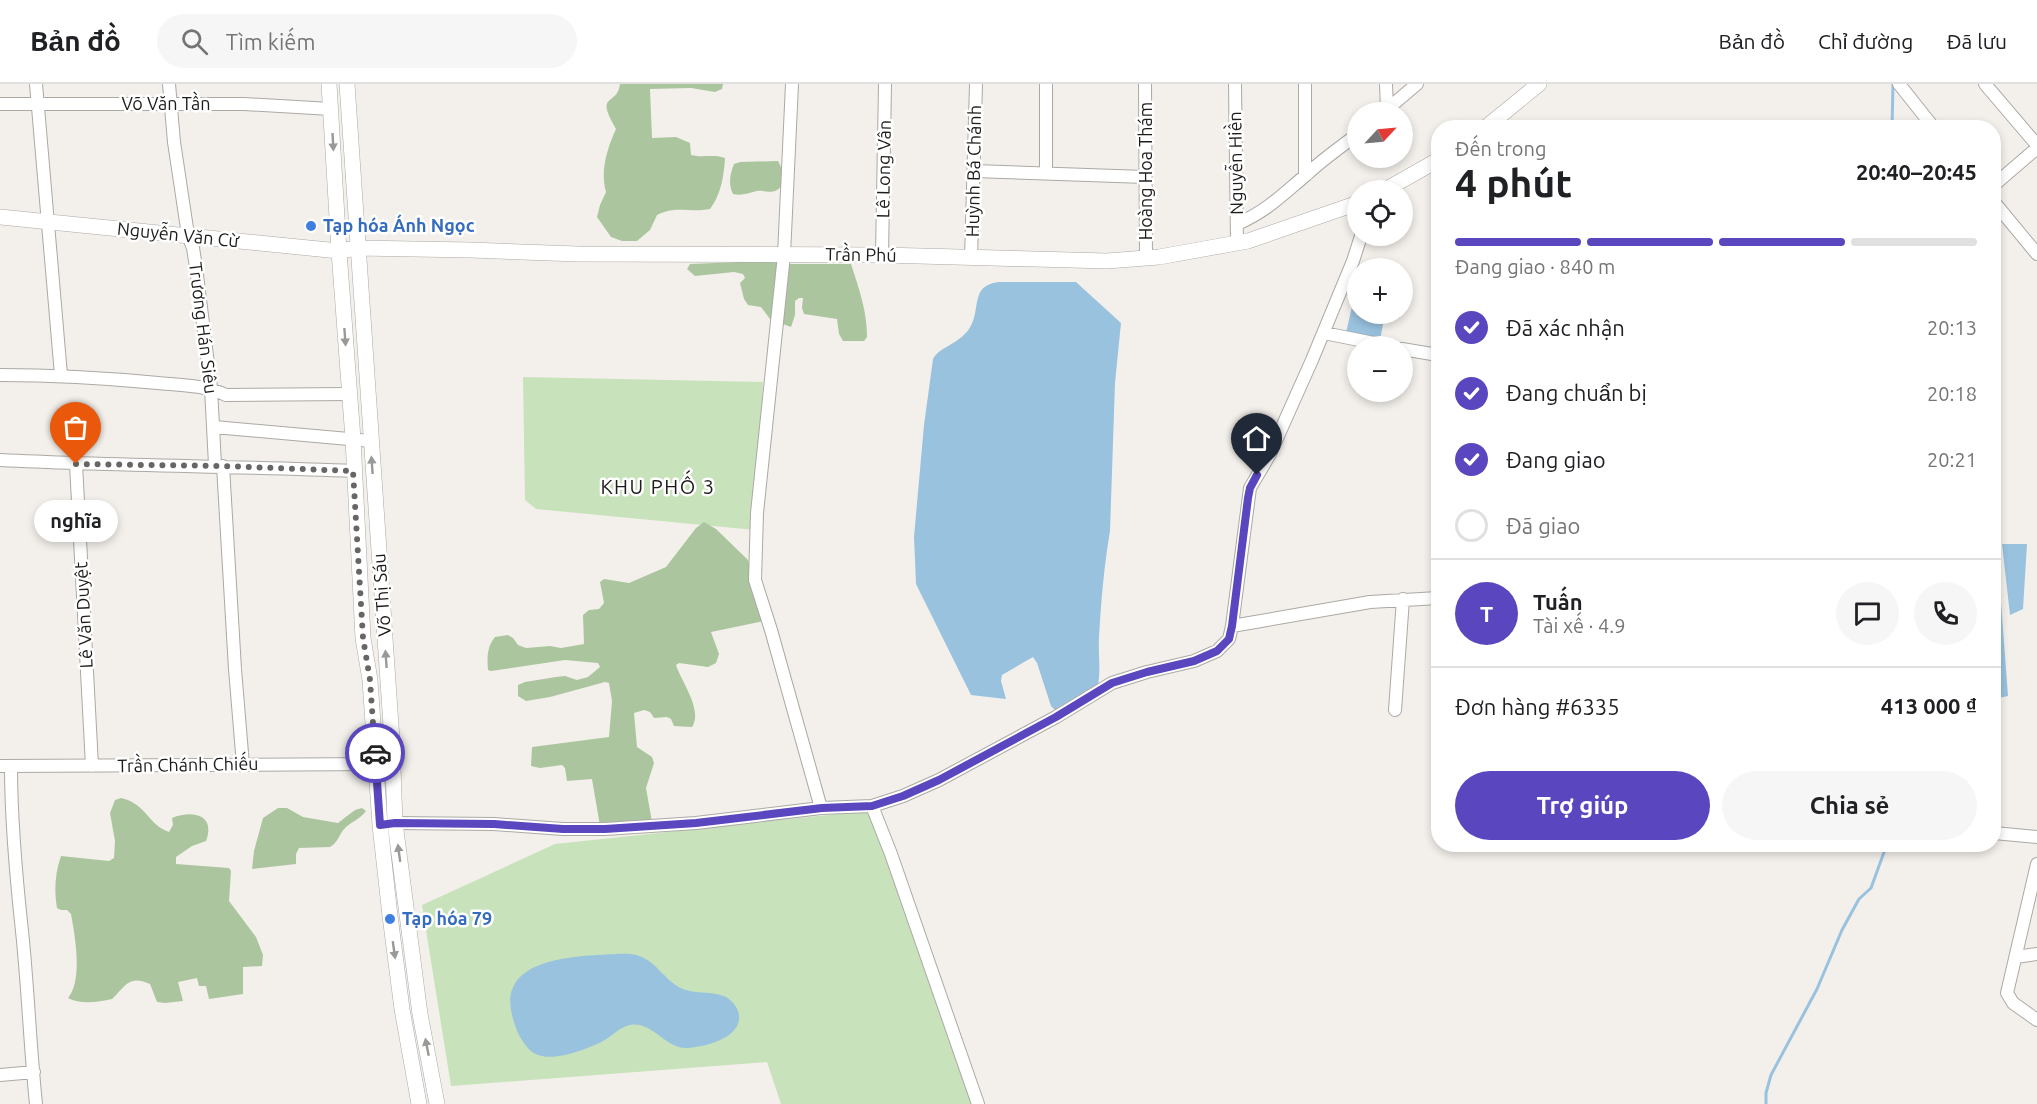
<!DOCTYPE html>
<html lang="vi">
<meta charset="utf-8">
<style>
:root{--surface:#fff;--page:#f6f6f6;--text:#202124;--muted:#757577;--line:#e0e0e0;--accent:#5a46be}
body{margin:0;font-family:Ubuntu,sans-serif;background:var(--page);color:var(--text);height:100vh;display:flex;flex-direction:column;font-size:22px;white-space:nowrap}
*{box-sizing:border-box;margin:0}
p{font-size:20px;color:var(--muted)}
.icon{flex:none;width:33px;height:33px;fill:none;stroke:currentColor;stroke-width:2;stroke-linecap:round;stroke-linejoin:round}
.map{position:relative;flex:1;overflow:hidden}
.sheet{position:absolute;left:1431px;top:36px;width:570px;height:732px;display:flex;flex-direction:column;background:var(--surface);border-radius:24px;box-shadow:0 3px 9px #0003}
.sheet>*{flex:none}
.needle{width:39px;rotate:64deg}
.controls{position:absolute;left:1347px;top:18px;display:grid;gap:12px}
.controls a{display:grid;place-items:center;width:66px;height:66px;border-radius:50%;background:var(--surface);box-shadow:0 3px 9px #0003;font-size:30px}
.pin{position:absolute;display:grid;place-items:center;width:51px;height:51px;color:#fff;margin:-62px -26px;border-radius:50% 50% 50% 0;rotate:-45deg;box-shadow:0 0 6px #0007}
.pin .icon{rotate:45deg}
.courier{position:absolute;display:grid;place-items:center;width:60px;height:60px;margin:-30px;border:4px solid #5a46be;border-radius:50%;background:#fff;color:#222;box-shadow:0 2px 8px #0007}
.bubble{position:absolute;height:42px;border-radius:21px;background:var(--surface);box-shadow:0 3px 9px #0003;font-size:20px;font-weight:600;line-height:42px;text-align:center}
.headline em{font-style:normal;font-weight:600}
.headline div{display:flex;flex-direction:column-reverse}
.headline{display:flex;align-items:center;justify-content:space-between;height:102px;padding:0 24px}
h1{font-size:39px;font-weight:600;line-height:45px}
.bar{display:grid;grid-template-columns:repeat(4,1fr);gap:9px 6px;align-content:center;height:72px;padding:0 24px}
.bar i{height:8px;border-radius:4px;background:var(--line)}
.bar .active{background:var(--accent)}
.bar p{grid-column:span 4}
.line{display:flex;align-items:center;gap:15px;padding:0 24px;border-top:2px solid var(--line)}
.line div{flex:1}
.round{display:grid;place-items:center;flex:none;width:63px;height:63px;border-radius:32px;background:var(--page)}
ol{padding:0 24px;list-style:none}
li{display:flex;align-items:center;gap:18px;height:66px}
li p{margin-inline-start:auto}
li .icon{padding:6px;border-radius:50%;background:var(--accent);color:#fff;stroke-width:4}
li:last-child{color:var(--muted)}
li i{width:33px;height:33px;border:3px solid var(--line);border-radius:50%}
.primary-button{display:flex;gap:12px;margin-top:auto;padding:12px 24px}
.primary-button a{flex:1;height:69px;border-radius:36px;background:var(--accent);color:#fff;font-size:24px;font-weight:600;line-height:69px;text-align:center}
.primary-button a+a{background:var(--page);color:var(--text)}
header{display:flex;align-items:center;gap:36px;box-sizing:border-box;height:84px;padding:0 30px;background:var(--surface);border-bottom:2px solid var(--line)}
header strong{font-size:28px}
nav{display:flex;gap:33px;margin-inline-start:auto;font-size:21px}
.search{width:420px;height:54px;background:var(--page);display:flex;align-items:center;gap:15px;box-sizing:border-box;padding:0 21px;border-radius:33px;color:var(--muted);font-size:22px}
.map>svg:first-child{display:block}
.green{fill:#c8e2bb}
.forest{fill:#abc59e}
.water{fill:#99c2df}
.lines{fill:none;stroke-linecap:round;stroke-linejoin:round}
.stream{stroke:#99c2df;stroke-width:3}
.minor-casing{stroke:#aca9a5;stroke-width:14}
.major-casing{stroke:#aca9a5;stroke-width:16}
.minor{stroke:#fff;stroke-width:12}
.major{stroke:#fff;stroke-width:15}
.oneway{fill:#999998}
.done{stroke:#686664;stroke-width:6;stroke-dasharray:0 10.8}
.route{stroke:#5a46be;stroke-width:8}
.shop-dot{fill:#3f7fe0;stroke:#fff;stroke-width:2}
.labels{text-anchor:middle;stroke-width:5;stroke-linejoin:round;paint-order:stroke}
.street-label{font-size:18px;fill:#1d1c1b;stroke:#fff}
.shop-label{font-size:18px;font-weight:bold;fill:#366cbe;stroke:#fff;text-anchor:start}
.neighbourhood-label{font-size:20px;letter-spacing:1.5px;fill:#1d1c1b;stroke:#fff}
</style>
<header>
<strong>Bản đồ</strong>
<div class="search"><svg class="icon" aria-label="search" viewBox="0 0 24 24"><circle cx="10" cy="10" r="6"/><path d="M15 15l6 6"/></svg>Tìm kiếm</div>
<nav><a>Bản đồ</a><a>Chỉ đường</a><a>Đã lưu</a></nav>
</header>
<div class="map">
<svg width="2037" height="1020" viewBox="0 0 2037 1020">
<rect width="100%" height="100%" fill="#f3f0eb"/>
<path class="green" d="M 523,293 L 763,298 L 755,446 L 536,425 L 525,416 Z
M 875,726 L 978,1020 L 781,1020 L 767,978 L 451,1002 L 422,821 L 555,760 Z"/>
<path class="forest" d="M 620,0 L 723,0 L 722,5 L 715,8 L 691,4 L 650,5 L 652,54 L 676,53 L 690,59 L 691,71 C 703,74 713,70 725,74 C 724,91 721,111 710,125 C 689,129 676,121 657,131 L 650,146 L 637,157 L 622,157 L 611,153 L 597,133 L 600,121 L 606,108 C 600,87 607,65 616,45 C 594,8 617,23 620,0 Z
M 778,77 C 783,85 787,103 775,107 C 770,109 763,106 757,107 C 748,109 742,112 733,110 C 728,100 730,90 734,80 L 740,78 Z
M 764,177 L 788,180 L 851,180 C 859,205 867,227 867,253 L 864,257 L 843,257 L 839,250 L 837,235 L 804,230 L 802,224 L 803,214 L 799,214 L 795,217 L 795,231 L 791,243 L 770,235 L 761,223 L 748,221 L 744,215 L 740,199 L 745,194 L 743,190 L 734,188 L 695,192 L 687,185 L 690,180 Z
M 704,438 L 716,445 L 748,476 L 764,537 L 711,548 L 719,570 L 716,579 L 708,583 L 679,579 L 676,581 C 682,599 703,626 692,643 L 674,642 L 671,635 L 667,633 L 654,634 L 650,628 L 644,626 L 634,629 L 637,663 L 652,673 L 654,679 L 646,704 L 652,738 L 600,742 L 592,695 L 567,697 L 565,684 L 562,681 L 540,684 L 531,682 L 532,663 L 609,653 L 612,617 L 609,599 L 605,598 L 550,613 L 526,617 L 518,612 L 518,601 L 525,598 L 556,593 L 565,592 L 577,596 L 588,593 L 600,583 L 598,579 L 565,576 L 491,587 L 488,586 C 487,573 487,563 495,553 L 508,551 L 513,554 L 518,561 L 526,564 L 550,562 L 561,564 L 584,560 L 583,531 L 589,526 L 599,525 L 604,519 L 600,498 L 604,495 L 629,499 L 666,483 L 696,444 Z
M 121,714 C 147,720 147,740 169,748 L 173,741 L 172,734 C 192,726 216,730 206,757 L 192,762 L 176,773 L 176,780 L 229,784 L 231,787 L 229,817 L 256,853 L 263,871 L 262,882 L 243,883 L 243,910 L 209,915 L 206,902 L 199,902 L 197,894 L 178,898 L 183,917 L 165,919 L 157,918 L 150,900 C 128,890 125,903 112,915 C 98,918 81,921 68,914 C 83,896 75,852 71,830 L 67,826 L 61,826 L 57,824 C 54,806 55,789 61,772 L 109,777 L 114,774 L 115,757 L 110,729 L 115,716 Z
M 278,724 L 287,724 L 303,733 L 338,739 L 355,726 L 362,724 L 366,727 C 360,735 353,737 346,743 C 339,749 339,758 330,763 L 299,764 L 296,770 L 296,780 L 252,785 L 254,767 L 263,734 Z"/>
<path class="water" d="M 998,198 L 1076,198 L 1121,239 L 1115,299 L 1110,447 C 1104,482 1101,518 1099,554 C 1098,570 1101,585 1098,601 L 1069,622 L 1056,627 L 1051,622 L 1037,579 L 1033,573 L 1002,591 L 1001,597 L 1006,615 L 971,611 L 916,500 L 914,453 L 924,341 L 933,275 C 939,263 959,260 969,245 C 982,226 969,202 998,198 Z
M 1354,214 L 1357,215 L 1358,230 L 1400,230 L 1400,234 L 1385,230 L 1379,261 L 1345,253 Z
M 2002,460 L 2027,460 L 2023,525 L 2010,531 Z
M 1994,503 L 2000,505 L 2008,612 L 1994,615 Z
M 616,870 C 623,870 632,869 639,872 C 658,878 666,900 686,906 C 699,910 714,907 726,913 C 732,917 738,923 739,931 C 742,954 705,963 687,964 C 665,965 653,937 630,941 C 620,943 612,952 603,957 C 585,966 542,984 527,963 C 518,952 514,941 511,926 C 502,872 581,872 616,870 Z"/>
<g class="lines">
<path class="stream" d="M 1892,44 L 1893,0
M 1766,1020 L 1766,1009 L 1771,991 L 1817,905 L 1842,846 L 1859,815 L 1871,804 L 1887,760"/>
<g class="minor-casing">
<path id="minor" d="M 36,0 L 61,291
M 169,0 L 174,58 L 188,151 L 193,164 L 196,183 L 211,304 L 215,381
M 792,0 L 784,171 L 757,429 L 755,496 L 771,546 L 821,724
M 1145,0 L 1146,174
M 1235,0 L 1237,159
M 1386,0 L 1387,26
M 1899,0 L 1934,44
M 1985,0 L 2037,61
M 0,20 L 244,20 L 331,25
M 1384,28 L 1417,0
M 974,87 L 1145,93
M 1046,89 L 1046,0
M 1305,91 L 1305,0
M 1994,101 L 2037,64
M 1994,118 L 2037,170
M 1237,140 C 1267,127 1282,111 1306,91 C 1322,76 1340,63 1358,50
M 882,171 L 885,0
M 971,174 L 976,0
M 1324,249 L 1389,262
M 1402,265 L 1438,271
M 0,291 C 53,291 105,294 158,299 C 181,301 205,301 226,311 L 349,310
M 214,343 L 371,357
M 0,376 C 118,382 236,382 353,387
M 76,380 L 92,682
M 223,382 L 235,585 L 243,681
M 1232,542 L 1370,518 L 1438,514
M 1395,626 L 1403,515
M 0,682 L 376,680
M 11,682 C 11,738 16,792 22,847 C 28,904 30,962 36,1020
M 872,722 L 891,770 L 978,1020
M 395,739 L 494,740 L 563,745 L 605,745 L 696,739 L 821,724 L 872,722 L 903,712 L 939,696 L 1056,633 L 1112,599 L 1147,588 L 1194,577 L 1217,567 L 1229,555 L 1232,542 L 1250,404 L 1270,370 L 1312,276 L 1353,177 L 1361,152
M 1994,749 L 2037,753
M 2037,780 L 2007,909 L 2013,919 L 2037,936
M 2016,873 L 2037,870
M 0,991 L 34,988"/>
</g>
<g class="major-casing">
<path id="major" d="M 329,0 L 339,167 L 353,355 L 363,554 L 370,596 L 380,741 L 390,832 L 402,925 L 419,1020
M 347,0 L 392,656 L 395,739 L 420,930 L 437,1020
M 1485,44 L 1539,0
M 1385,106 L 1438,76
M 0,133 L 339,167 L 357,164 L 471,166 L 578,170 L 882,171 L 1107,177 L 1159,173 L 1248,157 L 1358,119"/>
</g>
<use href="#minor" class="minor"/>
<use href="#major" class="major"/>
</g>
<defs><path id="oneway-solid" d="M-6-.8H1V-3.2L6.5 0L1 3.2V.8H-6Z" transform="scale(1.5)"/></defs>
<g class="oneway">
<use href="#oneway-solid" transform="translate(333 58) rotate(87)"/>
<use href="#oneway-solid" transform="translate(345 253) rotate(86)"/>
<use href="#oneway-solid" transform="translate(372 381) rotate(-94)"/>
<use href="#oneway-solid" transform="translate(386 575) rotate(-94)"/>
<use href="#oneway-solid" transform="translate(399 769) rotate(-98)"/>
<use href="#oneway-solid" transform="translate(394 866) rotate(82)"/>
<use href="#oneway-solid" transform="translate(427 963) rotate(-101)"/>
</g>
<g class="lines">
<path class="done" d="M 76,380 L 223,382 L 353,387 L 363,554 L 370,596 L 375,669"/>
<path class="route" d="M 375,669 L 380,741 L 395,739 L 494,740 L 563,745 L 605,745 L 696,739 L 822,724 L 872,722 L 903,712 L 939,696 L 1056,633 L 1112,599 L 1147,588 L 1194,577 L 1217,567 L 1229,555 L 1232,542 L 1248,414 L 1250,404 L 1257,391"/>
</g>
<g class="shop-dot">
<circle cx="311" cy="142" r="6"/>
<circle cx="390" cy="835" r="6"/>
</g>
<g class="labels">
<g class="street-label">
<text x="166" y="26">Võ Văn Tần</text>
<text transform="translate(1236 79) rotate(-91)" y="6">Nguyễn Hiền</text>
<text transform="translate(884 85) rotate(-89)" y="6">Lê Long Vân</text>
<text transform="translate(974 87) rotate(-89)" y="6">Huỳnh Bá Chánh</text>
<text transform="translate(1146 87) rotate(-90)" y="6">Hoàng Hoa Thám</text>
<text transform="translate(178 151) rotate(6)" y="6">Nguyễn Văn Cừ</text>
<text transform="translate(861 171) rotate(1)" y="6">Trần Phú</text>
<text transform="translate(203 244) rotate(83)" y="6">Trương Hán Siêu</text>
<text transform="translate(382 511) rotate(-94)" y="6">Võ Thị Sáu</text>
<text transform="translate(84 531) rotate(-93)" y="6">Lê Văn Duyệt</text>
<text transform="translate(188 681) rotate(-1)" y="6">Trần Chánh Chiếu</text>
</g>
<g class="shop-label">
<text x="323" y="148">Tạp hóa Ánh Ngọc</text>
<text x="402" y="841">Tạp hóa 79</text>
</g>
<g class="neighbourhood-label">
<text x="658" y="410">KHU PHỐ 3</text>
</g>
</g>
</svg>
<div class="controls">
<a><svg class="needle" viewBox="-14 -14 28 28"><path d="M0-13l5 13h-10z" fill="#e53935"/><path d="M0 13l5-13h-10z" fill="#757577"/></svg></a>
<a><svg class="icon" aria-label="locate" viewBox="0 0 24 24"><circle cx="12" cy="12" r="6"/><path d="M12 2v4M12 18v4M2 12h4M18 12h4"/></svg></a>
<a>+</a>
<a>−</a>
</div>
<div class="pin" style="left:76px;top:380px;background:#ea580c"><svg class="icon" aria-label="bag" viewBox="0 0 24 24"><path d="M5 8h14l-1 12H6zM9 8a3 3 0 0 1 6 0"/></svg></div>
<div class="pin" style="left:1257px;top:391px;background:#1f2937"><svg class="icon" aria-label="home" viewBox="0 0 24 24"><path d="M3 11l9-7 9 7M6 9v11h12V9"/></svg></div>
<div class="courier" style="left:375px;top:669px"><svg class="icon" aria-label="car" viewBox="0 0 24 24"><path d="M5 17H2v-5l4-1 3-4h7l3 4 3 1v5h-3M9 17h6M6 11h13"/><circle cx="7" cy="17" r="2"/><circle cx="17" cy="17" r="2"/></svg></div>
<div class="bubble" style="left:34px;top:416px;width:84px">nghĩa</div>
<section class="sheet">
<div class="headline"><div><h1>4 phút</h1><p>Đến trong</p></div><em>20:40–20:45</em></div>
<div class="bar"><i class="active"></i><i class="active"></i><i class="active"></i><i></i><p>Đang giao · 840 m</p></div>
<ol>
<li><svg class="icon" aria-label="check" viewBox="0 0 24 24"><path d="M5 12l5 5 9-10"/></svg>Đã xác nhận<p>20:13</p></li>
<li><svg class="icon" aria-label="check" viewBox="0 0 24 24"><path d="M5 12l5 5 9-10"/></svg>Đang chuẩn bị<p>20:18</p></li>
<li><svg class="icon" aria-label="check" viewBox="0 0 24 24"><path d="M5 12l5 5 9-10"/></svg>Đang giao<p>20:21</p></li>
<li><i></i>Đã giao</li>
</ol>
<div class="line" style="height:108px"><b class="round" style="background:var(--accent);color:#fff">T</b><div><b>Tuấn</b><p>Tài xế · 4.9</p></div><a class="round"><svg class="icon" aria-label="chat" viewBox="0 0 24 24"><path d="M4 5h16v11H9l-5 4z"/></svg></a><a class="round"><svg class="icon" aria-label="phone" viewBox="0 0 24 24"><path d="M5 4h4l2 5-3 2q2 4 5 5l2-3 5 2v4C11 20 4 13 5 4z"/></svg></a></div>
<div class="line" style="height:78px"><div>Đơn hàng #6335</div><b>413 000 ₫</b></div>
<div class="primary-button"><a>Trợ giúp</a><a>Chia sẻ</a></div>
</section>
</div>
